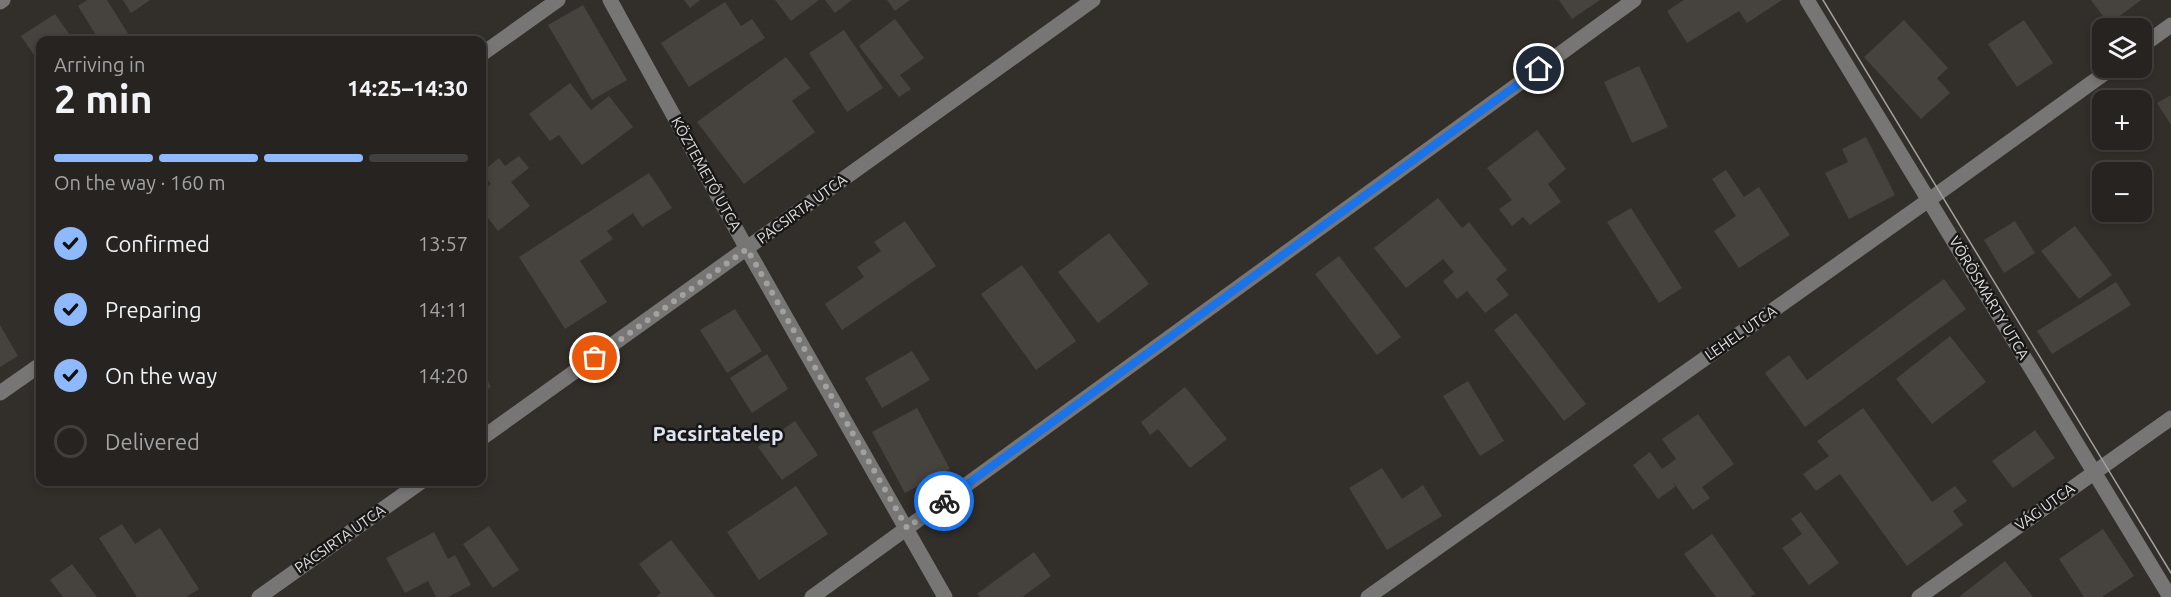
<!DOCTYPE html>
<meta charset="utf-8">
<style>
:root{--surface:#262320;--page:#322f2d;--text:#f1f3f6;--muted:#a4a4a5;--line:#42403e;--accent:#8eb9fc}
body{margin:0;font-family:Ubuntu,sans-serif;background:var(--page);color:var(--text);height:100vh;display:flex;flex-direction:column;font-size:22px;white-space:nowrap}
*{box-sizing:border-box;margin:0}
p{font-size:20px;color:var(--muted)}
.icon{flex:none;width:33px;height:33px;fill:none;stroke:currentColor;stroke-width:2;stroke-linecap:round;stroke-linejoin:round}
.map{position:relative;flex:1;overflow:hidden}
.panel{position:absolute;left:36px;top:36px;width:450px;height:450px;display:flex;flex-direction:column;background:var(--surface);border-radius:12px;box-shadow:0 3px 9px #0003,0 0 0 2px var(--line)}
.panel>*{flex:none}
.buttons{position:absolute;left:2092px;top:18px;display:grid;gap:12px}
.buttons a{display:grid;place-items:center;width:60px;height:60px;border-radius:12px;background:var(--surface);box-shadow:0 3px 9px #0003,0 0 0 2px var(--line);font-size:30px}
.pin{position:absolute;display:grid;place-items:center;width:51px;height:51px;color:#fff;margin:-26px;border:3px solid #fff;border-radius:50%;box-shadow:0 2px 6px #0007}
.courier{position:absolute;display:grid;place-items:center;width:60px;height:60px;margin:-30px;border:4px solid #1a73e8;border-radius:50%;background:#fff;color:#222;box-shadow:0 2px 8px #0007}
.summary em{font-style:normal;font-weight:700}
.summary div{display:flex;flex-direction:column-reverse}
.summary{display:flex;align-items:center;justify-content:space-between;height:102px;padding:0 18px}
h1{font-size:39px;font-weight:700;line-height:45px}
.bar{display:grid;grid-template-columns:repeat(4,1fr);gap:9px 6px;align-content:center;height:72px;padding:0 18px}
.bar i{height:8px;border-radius:4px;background:var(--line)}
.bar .on{background:var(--accent)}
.bar p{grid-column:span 4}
ol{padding:0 18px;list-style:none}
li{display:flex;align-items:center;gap:18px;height:66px}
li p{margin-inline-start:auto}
li .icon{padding:6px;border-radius:50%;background:var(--accent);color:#111;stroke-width:4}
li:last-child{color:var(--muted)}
li i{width:33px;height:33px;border:3px solid var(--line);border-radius:50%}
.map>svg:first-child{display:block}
.building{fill:#46433f}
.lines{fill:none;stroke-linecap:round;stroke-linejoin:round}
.minor{stroke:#777674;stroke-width:15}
.tram{stroke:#a29f9d;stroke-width:1.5}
.done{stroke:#a3a19e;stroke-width:6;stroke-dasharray:0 10.8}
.route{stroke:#1a73e8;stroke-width:8}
.labels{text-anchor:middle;stroke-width:5;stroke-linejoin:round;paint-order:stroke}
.street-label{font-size:15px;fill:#e0dedc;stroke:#191716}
.district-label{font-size:21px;font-weight:bold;fill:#dde5f2;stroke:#191716}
</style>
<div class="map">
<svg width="2171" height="597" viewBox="0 0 2171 597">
<rect width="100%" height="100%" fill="#322f2b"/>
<path class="building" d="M 87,0 L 107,0 L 132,40 L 99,40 L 78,6 Z
M 123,0 L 150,0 L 131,13 Z
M 684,0 L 700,0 L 690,8 Z
M 775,0 L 819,0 L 791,21 Z
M 825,0 L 852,0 L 835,13 Z
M 887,0 L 910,0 L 895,11 Z
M 1559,0 L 1600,0 L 1572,19 Z
M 1684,0 L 1782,0 L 1747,23 L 1739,11 L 1687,43 L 1667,11 Z
M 2091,0 L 2141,0 L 2109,24 Z
M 725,2 L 741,26 L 752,19 L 765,38 L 689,87 L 661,43 Z
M 583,5 L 627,80 L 592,100 L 548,25 Z
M 55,14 L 72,38 L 68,40 L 40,40 L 40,59 L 38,61 L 21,36 Z
M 895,19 L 924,58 L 900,75 L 911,89 L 899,97 L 859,46 Z
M 1904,20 L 1948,68 L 1937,78 L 1950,93 L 1921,119 L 1864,57 Z
M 2024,20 L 2053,63 L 2017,87 L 1988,44 Z
M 844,30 L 883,88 L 847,112 L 809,53 Z
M 786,57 L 810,88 L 792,101 L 815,132 L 744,184 L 697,122 Z
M 1639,66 L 1668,127 L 1632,143 L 1604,82 Z
M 570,83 L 591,110 L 609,96 L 633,127 L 582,165 L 559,135 L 550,141 L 529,114 Z
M 2171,95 L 2171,125 L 2157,103 Z
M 1537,130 L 1566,169 L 1548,184 L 1561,202 L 1530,225 L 1523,217 L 1512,226 L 1499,209 L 1512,200 L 1487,168 Z
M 1866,137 L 1895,195 L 1849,219 L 1825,173 L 1848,162 L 1842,149 Z
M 519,156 L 529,168 L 511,182 L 530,206 L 498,231 L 482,210 L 482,191 L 491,184 L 482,172 L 499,158 L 505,166 Z
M 1726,170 L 1744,197 L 1759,187 L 1790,235 L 1739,268 L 1714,231 L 1736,216 L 1712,179 Z
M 649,173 L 672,208 L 642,227 L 633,213 L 607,231 L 613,239 L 580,261 L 607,302 L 565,329 L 519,257 Z
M 1438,198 L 1462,228 L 1469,222 L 1507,270 L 1496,279 L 1509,295 L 1485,313 L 1467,291 L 1457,299 L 1443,281 L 1454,272 L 1443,259 L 1406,288 L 1374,248 Z
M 1631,208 L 1682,288 L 1659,303 L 1607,222 Z
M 905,221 L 936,266 L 842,330 L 825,304 L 864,277 L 857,267 L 881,251 L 874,242 Z
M 2015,221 L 2035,253 L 2004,273 L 1984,240 Z
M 2075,226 L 2112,275 L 2079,299 L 2041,251 Z
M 1109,233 L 1149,284 L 1098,323 L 1058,272 Z
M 1339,256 L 1401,337 L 1377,355 L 1315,274 Z
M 1022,265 L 1076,341 L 1036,370 L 981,294 Z
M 1944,279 L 1966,309 L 1805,427 L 1765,373 L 1789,355 L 1807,380 Z
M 2116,282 L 2131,305 L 2052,354 L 2037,331 Z
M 735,309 L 762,351 L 727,373 L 700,330 Z
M 1516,313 L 1586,404 L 1564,421 L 1494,330 Z
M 0,325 L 18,356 L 0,367 Z
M 1950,336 L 1986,382 L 1932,424 L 1896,379 Z
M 912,351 L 930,380 L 882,408 L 865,378 Z
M 767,354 L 788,389 L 752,413 L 730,378 Z
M 482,369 L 491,387 L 482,391 Z
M 1468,381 L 1504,441 L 1480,456 L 1443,396 Z
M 1185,387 L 1227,439 L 1190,468 L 1158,429 L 1150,435 L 1141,422 Z
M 917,408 L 950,469 L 905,493 L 872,432 Z
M 1863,408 L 1932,502 L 1955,486 L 1967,501 L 1953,511 L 1963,525 L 1907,566 L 1840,474 L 1816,491 L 1803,474 L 1829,456 L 1817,441 Z
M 1698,414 L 1734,464 L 1702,487 L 1710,498 L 1693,510 L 1673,482 L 1675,487 L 1658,499 L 1633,465 L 1650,452 L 1662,469 L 1676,459 L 1662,439 Z
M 795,421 L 818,455 L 782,480 L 758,447 Z
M 2035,430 L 2055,458 L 2013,488 L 1992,461 Z
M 1382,468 L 1402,499 L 1423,485 L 1442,516 L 1387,550 L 1349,488 Z
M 796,486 L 828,534 L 759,580 L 727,532 Z
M 1801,512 L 1839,563 L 1809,585 L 1782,548 L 1802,534 L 1791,519 Z
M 122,524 L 135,544 L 160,528 L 199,589 L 186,597 L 137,597 L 99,538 Z
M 489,526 L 519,570 L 493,588 L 463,544 Z
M 2103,529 L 2134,576 L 2102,597 L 2084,597 L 2059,559 Z
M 434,532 L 448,559 L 455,555 L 471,585 L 448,597 L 436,597 L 428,581 L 405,593 L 386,558 Z
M 1712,534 L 1755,594 L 1750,597 L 1716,597 L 1684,554 Z
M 671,540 L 715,597 L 656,597 L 661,593 L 639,564 Z
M 1034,552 L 1051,576 L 1022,597 L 980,597 L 977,594 Z
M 2005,561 L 2033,597 L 1961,597 L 1960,596 Z
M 72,564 L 97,597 L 63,597 L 50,580 Z"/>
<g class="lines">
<path class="minor" d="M 610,0 L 747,249 L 945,597
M 1807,0 L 2170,597
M 0,2 L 3,0
M 2142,46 L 2171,25
M 482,54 L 558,0
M 0,393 L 40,365
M 482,438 L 1093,0
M 259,597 L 421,482
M 812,597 L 1634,0
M 1368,597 L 1940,192 L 2112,68
M 1919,597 L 2171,418"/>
<path class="tram" d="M 1823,0 L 2171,573"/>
</g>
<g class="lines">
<path class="done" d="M 595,358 L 747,249 L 907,528 L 944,501"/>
<path class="route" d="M 944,501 L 1539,69"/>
</g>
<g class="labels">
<g class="street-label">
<text transform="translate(706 174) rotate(61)" y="5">KÖZTEMETŐ UTCA</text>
<text transform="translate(802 209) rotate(-36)" y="5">PACSIRTA UTCA</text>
<text transform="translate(1989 298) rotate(59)" y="5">VÖRÖSMARTY UTCA</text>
<text transform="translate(1741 333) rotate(-35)" y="5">LEHEL UTCA</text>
<text transform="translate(2045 507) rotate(-36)" y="5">VÁG UTCA</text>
<text transform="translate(340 539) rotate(-35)" y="5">PACSIRTA UTCA</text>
</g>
<g class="district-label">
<text x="718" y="441">Pacsirtatelep</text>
</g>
</g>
</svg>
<div class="buttons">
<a><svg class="icon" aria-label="layers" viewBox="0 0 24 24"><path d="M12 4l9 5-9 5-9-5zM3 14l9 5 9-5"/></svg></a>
<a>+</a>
<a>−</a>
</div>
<div class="pin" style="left:595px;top:358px;background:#ea580c"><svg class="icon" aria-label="bag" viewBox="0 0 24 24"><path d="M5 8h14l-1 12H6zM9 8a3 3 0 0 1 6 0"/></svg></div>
<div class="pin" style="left:1539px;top:69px;background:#1f2937"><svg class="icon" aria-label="home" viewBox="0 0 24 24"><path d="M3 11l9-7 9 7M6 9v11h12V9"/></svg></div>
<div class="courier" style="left:944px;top:501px"><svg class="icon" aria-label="bike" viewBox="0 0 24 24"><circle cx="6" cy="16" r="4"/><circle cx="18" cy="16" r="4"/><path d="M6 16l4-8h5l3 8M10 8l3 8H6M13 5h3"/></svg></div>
<section class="panel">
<div class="summary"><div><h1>2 min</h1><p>Arriving in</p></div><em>14:25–14:30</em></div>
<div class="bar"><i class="on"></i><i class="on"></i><i class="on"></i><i></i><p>On the way · 160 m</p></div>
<ol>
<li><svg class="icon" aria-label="check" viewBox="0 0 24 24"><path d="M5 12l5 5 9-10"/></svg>Confirmed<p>13:57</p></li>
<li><svg class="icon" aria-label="check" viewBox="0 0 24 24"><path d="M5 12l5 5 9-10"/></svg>Preparing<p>14:11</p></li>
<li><svg class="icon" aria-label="check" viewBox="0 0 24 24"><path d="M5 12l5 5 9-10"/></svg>On the way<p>14:20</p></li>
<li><i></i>Delivered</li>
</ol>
</section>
</div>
